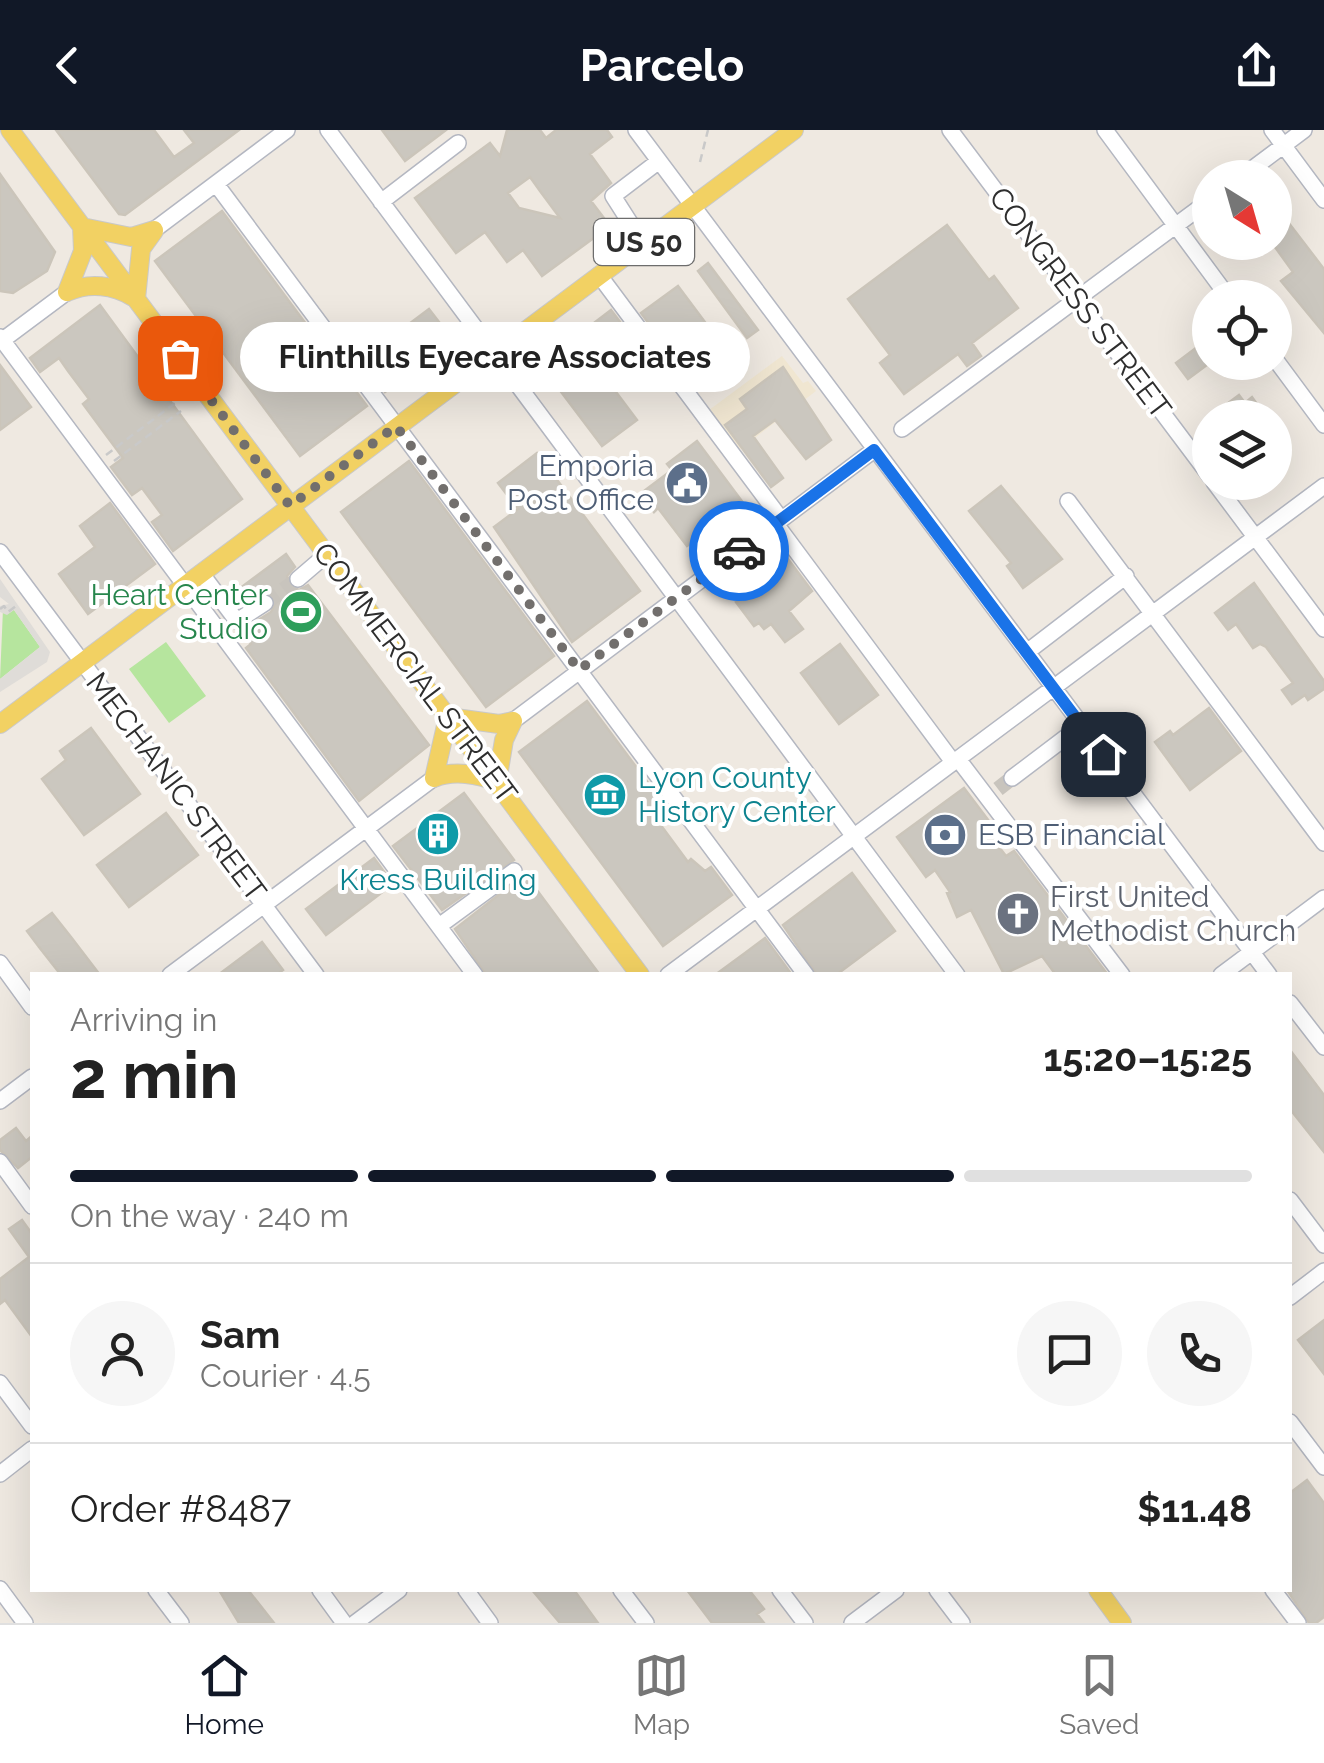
<!DOCTYPE html>
<meta charset="utf-8">
<style>
:root{--surface:#fff;--page:#f6f6f6;--text:#222;--muted:#767676;--line:#e0e0e0;--accent:#111827}
body{margin:0;font-family:Raleway,sans-serif;background:var(--page);color:var(--text);height:100vh;display:flex;flex-direction:column;font-size:38px;white-space:nowrap}
*{box-sizing:border-box;margin:0}
p{font-size:32px;color:var(--muted)}
.icon{flex:none;width:55px;height:55px;fill:none;stroke:currentColor;stroke-width:2;stroke-linecap:round;stroke-linejoin:round}
.map{position:relative;flex:1;overflow:hidden}
.panel{position:absolute;left:30px;top:842px;width:1262px;height:620px;display:flex;flex-direction:column;background:var(--surface);border-radius:0px;box-shadow:0 10px 40px #0002}
.panel>*{flex:none}
.needle{width:65px;rotate:143deg}
.tools{position:absolute;left:1192px;top:30px;display:grid;gap:20px}
.tools a{display:grid;place-items:center;width:100px;height:100px;border-radius:50%;background:var(--surface);box-shadow:0 10px 40px #0002;font-size:50px}
.pin{position:absolute;display:grid;place-items:center;width:85px;height:85px;color:#fff;margin:-42px;border-radius:20px;box-shadow:0 5px 15px #0006}
.courier{position:absolute;display:grid;place-items:center;width:100px;height:100px;margin:-50px;border:8px solid #1a73e8;border-radius:50%;background:#fff;color:#222;box-shadow:0 2px 12px #0007}
.bubble{position:absolute;height:70px;border-radius:35px;background:var(--surface);box-shadow:0 10px 40px #0002;font-size:32px;font-weight:700;line-height:70px;text-align:center}
.head em{font-style:normal;font-weight:700}
.head div{display:flex;flex-direction:column-reverse}
.head{display:flex;align-items:center;justify-content:space-between;height:170px;padding:0 40px}
h1{font-size:65px;font-weight:700;line-height:75px}
.bar{display:grid;grid-template-columns:repeat(4,1fr);gap:15px 10px;align-content:center;height:120px;padding:0 40px}
.bar i{height:12px;border-radius:8px;background:var(--line)}
.bar .active{background:var(--accent)}
.bar p{grid-column:span 4}
.line{display:flex;align-items:center;gap:25px;padding:0 40px;border-top:2px solid var(--line)}
.line div{flex:1}
.round{display:grid;place-items:center;flex:none;width:105px;height:105px;border-radius:52px;background:var(--page)}
header{display:flex;justify-content:space-between;align-items:center;height:130px;padding:0 40px;background:var(--accent);color:#fff;font-size:45px;font-weight:700}
.tab-bar{display:flex;justify-content:space-around;align-items:center;height:140px;border-top:2px solid var(--line);background:var(--surface);font-size:28px;color:var(--muted)}
.tab-bar a{display:grid;justify-items:center;gap:5px}
.tab-bar .active{color:var(--accent)}
.map>svg:first-child{display:block}
.education{fill:#f0e6d1}
.green{fill:#b6e59e}
.plaza{fill:#dfdcd8}
.building{fill:#cbc7bf;stroke:#cbc5ba;stroke-width:2.5;fill-rule:evenodd}
.lines{fill:none;stroke-linecap:round;stroke-linejoin:round}
.minor-tunnel{stroke:#c8c4bd;stroke-width:15;stroke-dasharray:15 8;stroke-linecap:butt}
.minor-casing{stroke:#b4b7c1;stroke-width:18}
.major-casing{stroke:#c9c9c9;stroke-width:20}
.path{stroke:#c9c9c9;stroke-width:2.5;stroke-dasharray:8 5;stroke-linecap:butt}
.minor{stroke:#fff;stroke-width:15}
.major{stroke:#f2d163;stroke-width:18}
.done{stroke:#726f6d;stroke-width:10;stroke-dasharray:0 18}
.route{stroke:#1a73e8;stroke-width:12}
.labels{text-anchor:middle;stroke-width:8;stroke-linejoin:round;paint-order:stroke}
.shield{fill:#fff;stroke:#6d6d6d;stroke-width:2.5}
.shield-label{font-size:28px;font-weight:bold;fill:#2e2e2e}
.street-label{font-size:30px;fill:#2e2e2e;stroke:#fff}
.service-label{font-size:30px;fill:#4e5e75;stroke:#fff;text-anchor:end}
.leisure-label{font-size:30px;fill:#27864d;stroke:#fff;text-anchor:end}
.culture-label{font-size:30px;fill:#0d838f;stroke:#fff;text-anchor:start}
.worship-label{font-size:30px;fill:#5b616d;stroke:#fff;text-anchor:start}
</style>
<header><svg class="icon" aria-label="back" viewBox="0 0 24 24"><path d="M15 5l-7 7 7 7"/></svg>Parcelo<svg class="icon" aria-label="share" viewBox="0 0 24 24"><path d="M12 15V3M7 8l5-5 5 5M5 13v7h14v-7"/></svg></header>
<div class="map">
<svg width="1324" height="1493" viewBox="0 0 1324 1493">
<rect width="100%" height="100%" fill="#efe9e1"/>
<path class="education" d="M 782,226 L 803,253 L 808,251 L 816,261 L 735,323 L 705,283 Z"/>
<path class="green" d="M 3,479 L 14,480 L 40,517 L 0,549 Z
M 166,512 L 206,566 L 169,593 L 129,539 Z"/>
<path class="plaza" d="M 0,449 L 50,522 L 47,532 L 0,562 L 0,549 L 40,517 L 14,480 L 7,485 L 0,482 L 0,476 L 9,474 L 0,467 Z"/>
<path class="building" d="M 56,0 L 154,0 L 174,27 L 194,13 L 184,0 L 239,0 L 125,85 L 119,84 Z
M 382,0 L 446,0 L 405,31 Z
M 507,0 L 540,0 L 546,8 L 556,0 L 607,0 L 612,7 L 590,24 L 611,53 L 591,71 L 610,96 L 542,146 L 523,120 L 507,132 L 485,102 L 456,123 L 415,68 L 490,13 L 500,26 ZM 530,47 L 540,61 L 560,88 L 519,78 L 508,63 Z
M 0,44 L 55,122 L 47,141 L 13,163 L 0,161 Z
M 1275,75 L 1324,139 L 1324,203 L 1281,151 L 1293,142 L 1275,117 Z
M 222,81 L 367,276 L 300,326 L 155,131 Z
M 947,95 L 989,150 L 994,146 L 1018,178 L 972,213 L 981,226 L 967,236 L 958,224 L 904,264 L 880,233 L 890,225 L 848,169 Z
M 708,133 L 758,200 L 747,208 L 698,141 Z
M 678,156 L 728,223 L 691,250 L 641,183 Z
M 100,175 L 242,369 L 173,421 L 152,392 L 162,385 L 142,358 L 132,365 L 111,337 L 123,328 L 83,274 L 89,269 L 68,241 L 59,228 L 40,242 L 30,228 Z
M 429,179 L 446,201 L 444,218 L 385,262 L 361,230 Z
M 611,180 L 646,226 L 610,254 L 637,290 L 602,316 L 540,234 Z
M 1201,214 L 1211,232 L 1188,249 L 1176,233 Z
M 0,235 L 31,277 L 0,300 Z
M 783,237 L 831,310 L 806,329 L 775,290 L 753,306 L 783,348 L 771,357 L 725,295 L 747,279 L 740,269 Z
M 1239,265 L 1245,273 L 1252,267 L 1262,281 L 1253,288 L 1208,288 Z
M 697,311 L 744,374 L 687,416 L 658,378 L 654,382 L 640,364 L 672,340 L 667,334 Z
M 537,323 L 640,461 L 572,512 L 494,397 L 518,379 L 498,353 Z
M 409,331 L 554,526 L 486,577 L 341,382 Z
M 1001,356 L 1062,429 L 1023,458 L 1007,436 L 1011,433 L 969,381 Z
M 110,373 L 155,434 L 88,484 L 59,444 L 95,417 L 80,396 Z
M 286,424 L 295,437 L 287,446 L 289,456 L 299,460 L 308,455 L 429,615 L 359,671 L 246,518 L 251,514 L 241,501 L 271,482 L 276,472 L 265,462 L 248,471 L 239,459 Z
M 788,429 L 812,461 L 789,481 L 803,499 L 785,512 L 771,494 L 764,499 L 759,493 L 754,496 L 736,472 L 744,467 L 739,461 Z
M 1254,453 L 1324,551 L 1324,559 L 1308,570 L 1305,565 L 1292,574 L 1282,560 L 1293,553 L 1266,517 L 1260,514 L 1253,518 L 1236,494 L 1228,500 L 1215,483 Z
M 840,514 L 878,565 L 839,594 L 801,543 Z
M 587,571 L 669,681 L 657,690 L 688,732 L 691,729 L 705,741 L 711,737 L 732,765 L 663,816 L 519,622 Z
M 1209,578 L 1241,621 L 1190,660 L 1155,612 L 1170,601 L 1173,605 Z
M 91,598 L 140,664 L 84,705 L 42,649 L 66,630 L 60,621 Z
M 964,658 L 995,699 L 989,704 L 1006,726 L 1014,721 L 1108,845 L 1056,845 L 1042,826 L 1004,844 L 971,780 L 957,787 L 947,763 L 950,762 L 935,740 L 926,747 L 897,707 Z
M 464,663 L 514,730 L 442,780 L 393,716 Z
M 166,683 L 198,725 L 129,777 L 97,735 Z
M 374,728 L 393,754 L 326,805 L 306,779 Z
M 852,743 L 895,801 L 836,845 L 817,845 L 783,795 Z
M 525,744 L 565,798 L 600,845 L 486,845 L 455,799 Z
M 52,783 L 71,807 L 100,845 L 61,845 L 39,817 L 27,801 Z
M 765,808 L 792,845 L 715,845 L 745,823 Z
M 262,812 L 283,840 L 276,845 L 218,845 Z
M 1290,920 L 1324,965 L 1324,1022 L 1290,979 Z
M 16,998 L 26,1011 L 32,1006 L 32,1027 L 18,1038 L 0,1020 L 0,1010 Z
M 22,1090 L 32,1104 L 32,1207 L 5,1170 L 0,1174 L 0,1149 L 29,1127 L 9,1099 Z
M 1324,1190 L 1324,1244 L 1298,1210 Z
M 1307,1350 L 1324,1373 L 1324,1487 L 1316,1493 L 1309,1493 L 1287,1460 L 1290,1363 Z
M 219,1460 L 248,1460 L 274,1493 L 239,1493 Z
M 532,1460 L 574,1460 L 598,1493 L 560,1493 Z
M 687,1460 L 749,1460 L 764,1479 L 757,1484 L 764,1493 L 712,1493 Z"/>
<g class="lines">
<path class="minor-tunnel" d="M 265,473 L 298,449
M 998,659 L 1012,648"/>
<g class="minor-casing">
<path id="minor" d="M 328,0 L 957,845
M 636,0 L 1269,845
M 950,0 L 1210,346
M 1105,0 L 1229,168
M 1272,0 L 1324,70
M 1240,48 L 1304,0
M 216,54 L 806,845
M 381,72 L 458,13
M 154,100 L 287,0
M 643,113 L 613,66 L 659,31
M 599,145 L 781,389
M 0,207 L 475,845
M 0,212 L 67,162
M 1275,229 L 1324,295
M 902,299 L 1210,70
M 1214,352 L 1324,499
M 1068,371 L 1324,713
M 776,394 L 953,632
M 0,422 L 316,845
M 201,443 L 237,491 L 265,473
M 298,449 L 326,425
M 1027,522 L 1126,446
M 513,591 L 874,320
M 958,629 L 1122,845
M 1012,648 L 1082,595
M 439,796 L 514,741
M 0,833 L 32,877
M 170,845 L 434,648
M 668,845 L 1324,356
M 1221,845 L 1324,768
M 1290,873 L 1324,917
M 0,971 L 32,947
M 0,1032 L 32,1076
M 1290,1070 L 1324,1115
M 1290,1167 L 1324,1141
M 0,1253 L 32,1296
M 1290,1292 L 1324,1337
M 0,1344 L 32,1319
M 0,1459 L 25,1493
M 156,1460 L 181,1493
M 320,1460 L 344,1493
M 466,1460 L 490,1493
M 621,1460 L 646,1493
M 780,1460 L 805,1493
M 937,1460 L 962,1493
M 1273,1460 L 1298,1493
M 355,1493 L 399,1460
M 852,1493 L 896,1460"/>
</g>
<g class="major-casing">
<path id="major" d="M 10,0 L 640,845
M 67,162 L 83,121 L 82,97 L 131,107 L 154,100
M 67,162 C 89,152 114,155 133,167
M 136,169 L 141,119 L 154,101
M 0,594 L 794,0
M 434,648 C 453,640 479,644 497,652 L 504,610 L 513,591
M 434,648 L 448,587 L 499,594 L 513,591
M 1098,1460 L 1122,1493"/>
</g>
<path class="path" d="M 700,32 L 708,0
M 106,325 L 175,273
M 114,331 L 181,281
M 0,479 L 4,476 L 8,482 L 16,476"/>
<use href="#minor" class="minor"/>
<use href="#major" class="major"/>
</g>
<g class="lines">
<path class="done" d="M 180,228 L 290,376 L 396,296 L 579,540 L 739,421"/>
<path class="route" d="M 739,421 L 874,320 L 1103,624"/>
</g>
<defs>
<g id="civic-disc" transform="scale(2.25)"><circle r="9.5" fill="#5c6f8a" stroke="#fff"/><path d="M-.6-6.5H3V-4.5H.6V-3L4-1V1h2V6H-6V1h2V-1L-.6-3ZM-1.2 2.5V6h2.4V2.5Z" fill="#fff"/></g>
<g id="stadium-disc" transform="scale(2.25)"><circle r="9.5" fill="#2e9e5b" stroke="#fff"/><path d="M0-5a6.5 5 0 1 0 0 10a6.5 5 0 1 0 0-10ZM-3.5-1.8h7v3.6h-7Z" fill="#fff"/></g>
<g id="museum-disc" transform="scale(2.25)"><circle r="9.5" fill="#0f9aa8" stroke="#fff"/><path d="M0-6L6-3V-2H-6V-3ZM-5-1h2V3h-2ZM-1-1h2V3h-2ZM3-1h2V3H3ZM-6 4H6V6H-6Z" fill="#fff"/></g>
<g id="building-disc" transform="scale(2.25)"><circle r="9.5" fill="#0f9aa8" stroke="#fff"/><path d="M-4-6H4V6H1V3H-1V6H-4ZM-2.5-4.3h1.7v1.8h-1.7ZM.8-4.3h1.7v1.8H.8ZM-2.5-1h1.7V.8h-1.7ZM.8-1h1.7V.8H.8Z" fill="#fff"/></g>
<g id="bank-disc" transform="scale(2.25)"><circle r="9.5" fill="#5c6f8a" stroke="#fff"/><path d="M-6-4H6V4H-6ZM0-2.3a2.3 2.3 0 1 0 0 4.6a2.3 2.3 0 1 0 0-4.6Z" fill="#fff"/></g>
<g id="church-disc" transform="scale(2.25)"><circle r="9.5" fill="#6b7280" stroke="#fff"/><path d="M-1.2-6h2.4v3.5h3.3v2.4h-3.3V6h-2.4V-.1h-3.3v-2.4h3.3Z" fill="#fff"/></g>
</defs>
<g fill-rule="evenodd">
<use href="#civic-disc" x="687" y="353"/>
<use href="#stadium-disc" x="301" y="482"/>
<use href="#museum-disc" x="605" y="665"/>
<use href="#building-disc" x="438" y="704"/>
<use href="#bank-disc" x="945" y="705"/>
<use href="#church-disc" x="1018" y="784"/>
</g>
<g class="labels">
<rect class="shield" x="594" y="89" width="100" height="46" rx="8"/>
<g class="shield-label">
<text x="644" y="122">US 50</text>
</g>
<g class="street-label">
<text transform="translate(1080 173) rotate(53)" y="10">CONGRESS STREET</text>
<text transform="translate(415 543) rotate(53)" y="10">COMMERCIAL STREET</text>
<text transform="translate(176 657) rotate(53)" y="10">MECHANIC STREET</text>
</g>
<g class="service-label">
<text x="654" y="346">Emporia<tspan x="654" dy="34">Post Office</tspan></text>
<text x="978" y="715" text-anchor="start">ESB Financial</text>
</g>
<g class="leisure-label">
<text x="268" y="475">Heart Center<tspan x="268" dy="34">Studio</tspan></text>
</g>
<g class="culture-label">
<text x="638" y="658">Lyon County<tspan x="638" dy="34">History Center</tspan></text>
<text x="438" y="760" text-anchor="middle">Kress Building</text>
</g>
<g class="worship-label">
<text x="1050" y="777">First United<tspan x="1050" dy="34">Methodist Church</tspan></text>
</g>
</g>
</svg>
<div class="tools">
<a><svg class="needle" viewBox="-14 -14 28 28"><path d="M0-13l5 13h-10z" fill="#e53935"/><path d="M0 13l5-13h-10z" fill="#767676"/></svg></a>
<a><svg class="icon" aria-label="locate" viewBox="0 0 24 24"><circle cx="12" cy="12" r="6"/><path d="M12 2v4M12 18v4M2 12h4M18 12h4"/></svg></a>
<a><svg class="icon" aria-label="layers" viewBox="0 0 24 24"><path d="M12 4l9 5-9 5-9-5zM3 14l9 5 9-5"/></svg></a>
</div>
<div class="pin" style="left:180px;top:228px;background:#ea580c"><svg class="icon" aria-label="bag" viewBox="0 0 24 24"><path d="M5 8h14l-1 12H6zM9 8a3 3 0 0 1 6 0"/></svg></div>
<div class="pin" style="left:1103px;top:624px;background:#1f2937"><svg class="icon" aria-label="home" viewBox="0 0 24 24"><path d="M3 11l9-7 9 7M6 9v11h12V9"/></svg></div>
<div class="courier" style="left:739px;top:421px"><svg class="icon" aria-label="car" viewBox="0 0 24 24"><path d="M5 17H2v-5l4-1 3-4h7l3 4 3 1v5h-3M9 17h6M6 11h13"/><circle cx="7" cy="17" r="2"/><circle cx="17" cy="17" r="2"/></svg></div>
<div class="bubble" style="left:240px;top:192px;width:510px">Flinthills Eyecare Associates</div>
<section class="panel">
<div class="head"><div><h1>2 min</h1><p>Arriving in</p></div><em>15:20–15:25</em></div>
<div class="bar"><i class="active"></i><i class="active"></i><i class="active"></i><i></i><p>On the way · 240 m</p></div>
<div class="line" style="height:180px"><a class="round"><svg class="icon" aria-label="person" viewBox="0 0 24 24"><circle cx="12" cy="8" r="4"/><path d="M4 21q1-7 8-7t8 7"/></svg></a><div><b>Sam</b><p>Courier · 4.5</p></div><a class="round"><svg class="icon" aria-label="chat" viewBox="0 0 24 24"><path d="M4 5h16v11H9l-5 4z"/></svg></a><a class="round"><svg class="icon" aria-label="phone" viewBox="0 0 24 24"><path d="M5 4h4l2 5-3 2q2 4 5 5l2-3 5 2v4C11 20 4 13 5 4z"/></svg></a></div>
<div class="line" style="height:130px"><div>Order #8487</div><b>$11.48</b></div>
</section>
</div>
<nav class="tab-bar">
<a class="active"><svg class="icon" aria-label="home" viewBox="0 0 24 24"><path d="M3 11l9-7 9 7M6 9v11h12V9"/></svg>Home</a>
<a><svg class="icon" aria-label="map" viewBox="0 0 24 24"><path d="M3 6l6-2 6 2 6-2v14l-6 2-6-2-6 2zM9 4v14M15 6v14"/></svg>Map</a>
<a><svg class="icon" aria-label="saved" viewBox="0 0 24 24"><path d="M7 4h10v16l-5-4-5 4z"/></svg>Saved</a>
</nav>
